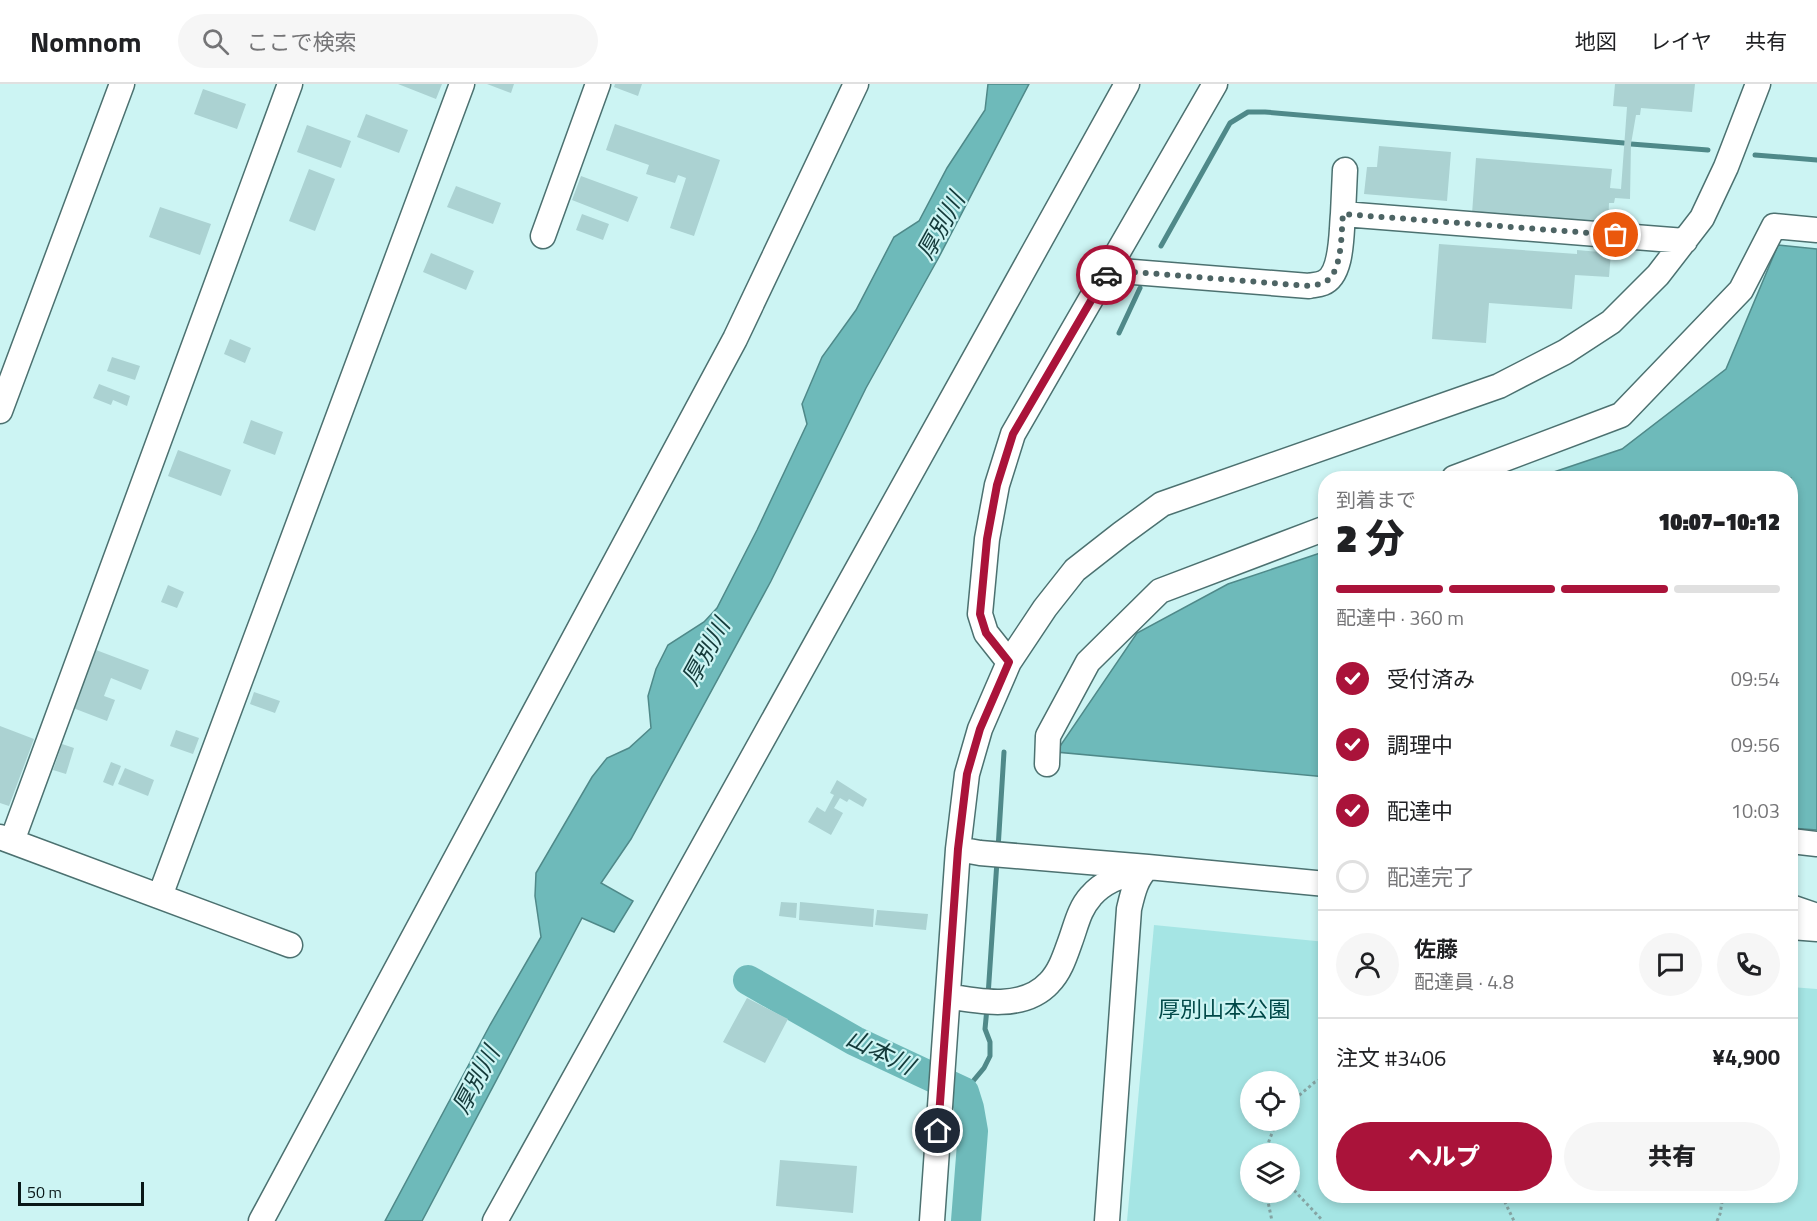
<!DOCTYPE html>
<html lang="ja">
<meta charset="utf-8">
<style>
:root{--surface:#fff;--page:#f6f6f6;--text:#202124;--muted:#757577;--line:#e0e0e0;--accent:#aa133a}
body{margin:0;font-family:"Titillium Web","Noto Sans JP",sans-serif;background:var(--page);color:var(--text);height:100vh;display:flex;flex-direction:column;font-size:22px;white-space:nowrap}
*{box-sizing:border-box;margin:0}
p{font-size:20px;color:var(--muted)}
.icon{flex:none;width:33px;height:33px;fill:none;stroke:currentColor;stroke-width:2;stroke-linecap:round;stroke-linejoin:round}
.map{position:relative;flex:1;overflow:hidden}
.details{position:absolute;left:1318px;top:387px;width:480px;height:732px;display:flex;flex-direction:column;background:var(--surface);border-radius:24px;box-shadow:0 3px 9px #0003}
.details>*{flex:none}
.controls{position:absolute;left:1240px;top:987px;display:grid;gap:12px}
.controls a{display:grid;place-items:center;width:60px;height:60px;border-radius:50%;background:var(--surface);box-shadow:0 3px 9px #0003;font-size:30px}
.scale{position:absolute;left:18px;bottom:15px;width:126px;box-sizing:border-box;padding-left:6px;border:3px solid #081717;border-top:0;font-size:16px;line-height:21px;white-space:nowrap;color:#081717;-webkit-text-stroke:4px #ccf4f3;paint-order:stroke}
.pin{position:absolute;display:grid;place-items:center;width:51px;height:51px;color:#fff;margin:-26px;border:3px solid #fff;border-radius:50%;box-shadow:0 2px 6px #0007}
.courier{position:absolute;display:grid;place-items:center;width:60px;height:60px;margin:-30px;border:4px solid #aa133a;border-radius:50%;background:#fff;color:#222;box-shadow:0 2px 8px #0007}
.overview em{font-style:normal;font-weight:800}
.overview div{display:flex;flex-direction:column-reverse}
.overview{display:flex;align-items:center;justify-content:space-between;height:102px;padding:0 18px}
h1{font-size:39px;font-weight:800;line-height:45px}
.bar{display:grid;grid-template-columns:repeat(4,1fr);gap:9px 6px;align-content:center;height:72px;padding:0 18px}
.bar i{height:8px;border-radius:4px;background:var(--line)}
.bar .current{background:var(--accent)}
.bar p{grid-column:span 4}
.line{display:flex;align-items:center;gap:15px;padding:0 18px;border-top:2px solid var(--line)}
.line div{flex:1}
.round{display:grid;place-items:center;flex:none;width:63px;height:63px;border-radius:32px;background:var(--page)}
ol{padding:0 18px;list-style:none}
li{display:flex;align-items:center;gap:18px;height:66px}
li p{margin-inline-start:auto}
li .icon{padding:6px;border-radius:50%;background:var(--accent);color:#fff;stroke-width:4}
li:last-child{color:var(--muted)}
li i{width:33px;height:33px;border:3px solid var(--line);border-radius:50%}
.button{display:flex;gap:12px;margin-top:auto;padding:12px 18px}
.button a{flex:1;height:69px;border-radius:36px;background:var(--accent);color:#fff;font-size:24px;font-weight:800;line-height:69px;text-align:center}
.button a+a{background:var(--page);color:var(--text)}
header{display:flex;align-items:center;gap:36px;box-sizing:border-box;height:84px;padding:0 30px;background:var(--surface);border-bottom:2px solid var(--line)}
header strong{font-size:28px}
nav{display:flex;gap:33px;margin-inline-start:auto;font-size:21px}
.search{width:420px;height:54px;background:var(--page);display:flex;align-items:center;gap:15px;box-sizing:border-box;padding:0 21px;border-radius:33px;color:var(--muted);font-size:22px}
.map>svg:first-child{display:block}
.green{fill:#a5e5e4;fill-rule:evenodd}
.water{fill:#6ebaba;stroke:#4f8989;stroke-width:1.5}
.lines{fill:none;stroke-linecap:round;stroke-linejoin:round}
.stream{stroke:#4f8989;stroke-width:5}
.river{stroke:#6ebaba;stroke-width:30}
.building{fill:#abd2d2}
.minor-casing{stroke:#4c7170;stroke-width:27}
.path{stroke:#85a4a3;stroke-width:3;stroke-dasharray:3 3;stroke-linecap:butt}
.minor{stroke:#fff;stroke-width:24}
.done{stroke:#4d6464;stroke-width:6;stroke-dasharray:0 10.8}
.route{stroke:#aa133a;stroke-width:8}
.labels{text-anchor:middle;stroke-width:4.5;stroke-linejoin:round;paint-order:stroke}
.park-label{font-size:22px;fill:#004848;stroke:#ccf4f3}
.water-label{font-size:24px;font-style:italic;fill:#143a3a;stroke:#ccf4f3}
</style>
<header>
<strong>Nomnom</strong>
<div class="search"><svg class="icon" aria-label="search" viewBox="0 0 24 24"><circle cx="10" cy="10" r="6"/><path d="M15 15l6 6"/></svg>ここで検索</div>
<nav><a>地図</a><a>レイヤ</a><a>共有</a></nav>
</header>
<div class="map">
<svg width="1817" height="1137" viewBox="0 0 1817 1137">
<rect width="100%" height="100%" fill="#ccf4f3"/>
<path class="green" d="M 1154,841 L 1326,858 L 1326,1112 L 1791,1112 L 1791,903 L 1817,905 L 1817,1137 L 1127,1137 ZM 1251,998 L 1290,998 L 1290,1036 L 1251,1036 ZM 1251,1070 L 1290,1070 L 1290,1108 L 1251,1108 Z"/>
<path class="water" d="M 988,0 L 1029,0 L 939,173 L 866,304 L 771,497 L 631,755 L 601,799 L 633,817 L 614,848 L 582,834 L 422,1137 L 385,1137 L 490,941 L 541,853 L 535,812 L 536,789 L 592,693 L 607,674 L 629,664 L 651,644 L 648,612 L 656,585 L 668,561 L 704,538 L 717,524 L 757,446 L 807,340 L 802,320 L 822,273 L 856,226 L 894,153 L 919,137 L 947,84 L 985,26 Z
M 1778,161 L 1817,165 L 1817,746 L 1791,744 L 1791,394 L 1536,394 L 1622,365 L 1726,285 Z
M 1326,467 L 1326,693 L 1056,668 L 1137,549 L 1228,500 Z"/>
<g class="lines">
<path class="stream" d="M 1631,60 L 1708,66
M 1755,71 L 1817,76
M 1161,162 L 1230,39 L 1248,28 L 1265,28 L 1624,59
M 1119,249 L 1140,204
M 998,765 L 1004,668
M 988,912 L 997,777
M 964,1008 L 984,984 L 990,972 L 990,958 L 985,945 L 987,924"/>
<path class="river" d="M 748,896 L 855,957 L 964,1008 L 969,1024 L 973,1047 L 966,1137"/>
</g>
<path class="building" d="M 398,0 L 442,0 L 436,15 Z
M 487,0 L 514,0 L 511,9 Z
M 615,0 L 642,0 L 638,12 L 614,3 Z
M 1615,0 L 1695,0 L 1692,28 L 1641,24 L 1640,31 L 1636,31 L 1631,60 L 1630,115 L 1615,114 L 1614,119 L 1609,119 L 1608,141 L 1472,130 L 1476,74 L 1612,85 L 1610,104 L 1621,105 L 1627,23 L 1613,22 Z
M 203,5 L 246,20 L 237,45 L 194,30 Z
M 366,30 L 408,46 L 399,69 L 357,53 Z
M 615,40 L 720,76 L 694,152 L 670,144 L 686,94 L 678,91 L 675,99 L 646,90 L 649,81 L 606,66 Z
M 307,41 L 351,57 L 341,84 L 297,68 Z
M 1379,62 L 1451,68 L 1447,117 L 1364,110 L 1367,83 L 1377,83 Z
M 309,85 L 335,95 L 315,147 L 289,137 Z
M 581,92 L 638,113 L 628,138 L 572,116 Z
M 456,102 L 501,119 L 493,140 L 447,123 Z
M 160,123 L 211,140 L 200,171 L 149,153 Z
M 582,130 L 609,140 L 603,156 L 576,146 Z
M 1439,160 L 1577,170 L 1577,166 L 1611,169 L 1609,193 L 1575,191 L 1572,225 L 1489,219 L 1486,259 L 1432,255 Z
M 431,169 L 474,187 L 466,206 L 423,188 Z
M 230,255 L 251,264 L 245,279 L 224,270 Z
M 112,273 L 140,282 L 135,296 L 107,287 Z
M 99,300 L 130,312 L 127,322 L 113,316 L 111,321 L 93,314 Z
M 251,336 L 283,348 L 275,371 L 243,359 Z
M 178,366 L 231,386 L 221,412 L 168,392 Z
M 168,501 L 184,508 L 177,524 L 161,518 Z
M 96,566 L 149,586 L 141,606 L 111,594 L 104,612 L 115,616 L 107,637 L 73,624 Z
M 254,608 L 280,617 L 275,629 L 250,620 Z
M 0,642 L 34,655 L 9,722 L 0,719 Z
M 176,646 L 199,654 L 193,670 L 170,662 Z
M 62,660 L 74,664 L 66,690 L 53,686 Z
M 111,678 L 121,682 L 113,702 L 103,698 Z
M 125,684 L 154,696 L 148,712 L 118,700 Z
M 837,696 L 867,715 L 863,723 L 849,715 L 847,718 L 840,714 L 834,724 L 843,729 L 831,751 L 808,738 L 817,723 L 825,728 L 834,711 L 830,709 Z
M 781,818 L 797,819 L 796,834 L 779,832 Z
M 800,818 L 874,825 L 873,843 L 799,836 Z
M 877,826 L 928,830 L 926,846 L 875,841 Z
M 747,914 L 788,935 L 765,979 L 723,958 Z
M 780,1076 L 857,1082 L 853,1129 L 776,1122 Z"/>
<g class="lines">
<g class="minor-casing">
<path id="minor" d="M 1343,130 L 1345,86
M 543,152 L 598,0
M 1108,186 L 1309,202 C 1313,201 1318,201 1323,199 C 1343,191 1341,149 1343,130 L 1685,157
M 0,327 L 122,0
M 1454,394 L 1621,331 L 1741,206 L 1774,142 L 1817,146
M 1009,578 L 986,549 L 980,530 L 987,455 L 997,401 L 1013,350 L 1215,0
M 1047,680 L 1048,652 L 1088,578 L 1160,507 L 1326,444
M 0,753 L 290,861
M 12,757 L 290,0
M 1791,757 L 1817,760
M 958,765 L 980,769 L 1148,783 L 1326,800
M 160,812 L 462,0
M 1791,823 L 1817,832
M 1791,843 L 1817,845
M 948,912 C 980,918 1024,926 1049,899 C 1060,888 1065,872 1070,858 C 1076,842 1079,825 1091,812 C 1104,797 1121,792 1139,786
M 261,1137 L 735,255 L 856,0
M 495,1137 L 1127,0
M 932,1137 L 958,765 L 967,690 L 980,645 L 1009,578 L 1045,524 L 1075,486 L 1121,450 L 1162,420 L 1499,302 L 1565,268 L 1611,238 L 1658,191 L 1702,134 L 1726,83 L 1758,0
M 1107,1137 L 1129,825 C 1133,808 1136,794 1148,783"/>
</g>
<path class="path" d="M 1290,1019 L 1315,998 L 1326,993
M 1266,1070 L 1269,1057 L 1277,1036
M 1290,1102 L 1323,1137
M 1266,1108 L 1272,1137
M 1502,1112 L 1514,1137
M 1717,1137 L 1720,1130 L 1723,1112"/>
<use href="#minor" class="minor"/>
</g>
<g class="lines">
<path class="done" d="M 1106,191 L 1108,186 L 1309,202 C 1313,201 1318,201 1323,199 C 1343,191 1341,149 1343,130 L 1616,151"/>
<path class="route" d="M 938,1047 L 958,765 L 967,690 L 980,645 L 1009,578 L 986,549 L 980,530 L 987,455 L 997,401 L 1013,350 L 1106,191"/>
</g>
<g class="labels">
<g class="park-label">
<text x="1224" y="933">厚別山本公園</text>
</g>
<g class="water-label">
<text transform="translate(941 142) rotate(-61)" y="8">厚別川</text>
<text transform="translate(706 568) rotate(-61)" y="8">厚別川</text>
<text transform="translate(880 968) rotate(26)" y="8">山本川</text>
<text transform="translate(476 996) rotate(-62)" y="8">厚別川</text>
</g>
</g>
</svg>
<div class="controls">
<a><svg class="icon" aria-label="locate" viewBox="0 0 24 24"><circle cx="12" cy="12" r="6"/><path d="M12 2v4M12 18v4M2 12h4M18 12h4"/></svg></a>
<a><svg class="icon" aria-label="layers" viewBox="0 0 24 24"><path d="M12 4l9 5-9 5-9-5zM3 14l9 5 9-5"/></svg></a>
</div>
<div class="scale">50 m</div>
<div class="pin" style="left:1616px;top:151px;background:#ea580c"><svg class="icon" aria-label="bag" viewBox="0 0 24 24"><path d="M5 8h14l-1 12H6zM9 8a3 3 0 0 1 6 0"/></svg></div>
<div class="pin" style="left:938px;top:1047px;background:#1f2937"><svg class="icon" aria-label="home" viewBox="0 0 24 24"><path d="M3 11l9-7 9 7M6 9v11h12V9"/></svg></div>
<div class="courier" style="left:1106px;top:191px"><svg class="icon" aria-label="car" viewBox="0 0 24 24"><path d="M5 17H2v-5l4-1 3-4h7l3 4 3 1v5h-3M9 17h6M6 11h13"/><circle cx="7" cy="17" r="2"/><circle cx="17" cy="17" r="2"/></svg></div>
<section class="details">
<div class="overview"><div><h1>2 分</h1><p>到着まで</p></div><em>10:07–10:12</em></div>
<div class="bar"><i class="current"></i><i class="current"></i><i class="current"></i><i></i><p>配達中 · 360 m</p></div>
<ol>
<li><svg class="icon" aria-label="check" viewBox="0 0 24 24"><path d="M5 12l5 5 9-10"/></svg>受付済み<p>09:54</p></li>
<li><svg class="icon" aria-label="check" viewBox="0 0 24 24"><path d="M5 12l5 5 9-10"/></svg>調理中<p>09:56</p></li>
<li><svg class="icon" aria-label="check" viewBox="0 0 24 24"><path d="M5 12l5 5 9-10"/></svg>配達中<p>10:03</p></li>
<li><i></i>配達完了</li>
</ol>
<div class="line" style="height:108px"><a class="round"><svg class="icon" aria-label="person" viewBox="0 0 24 24"><circle cx="12" cy="8" r="4"/><path d="M4 21q1-7 8-7t8 7"/></svg></a><div><b>佐藤</b><p>配達員 · 4.8</p></div><a class="round"><svg class="icon" aria-label="chat" viewBox="0 0 24 24"><path d="M4 5h16v11H9l-5 4z"/></svg></a><a class="round"><svg class="icon" aria-label="phone" viewBox="0 0 24 24"><path d="M5 4h4l2 5-3 2q2 4 5 5l2-3 5 2v4C11 20 4 13 5 4z"/></svg></a></div>
<div class="line" style="height:78px"><div>注文 #3406</div><b>¥4,900</b></div>
<div class="button"><a>ヘルプ</a><a>共有</a></div>
</section>
</div>
